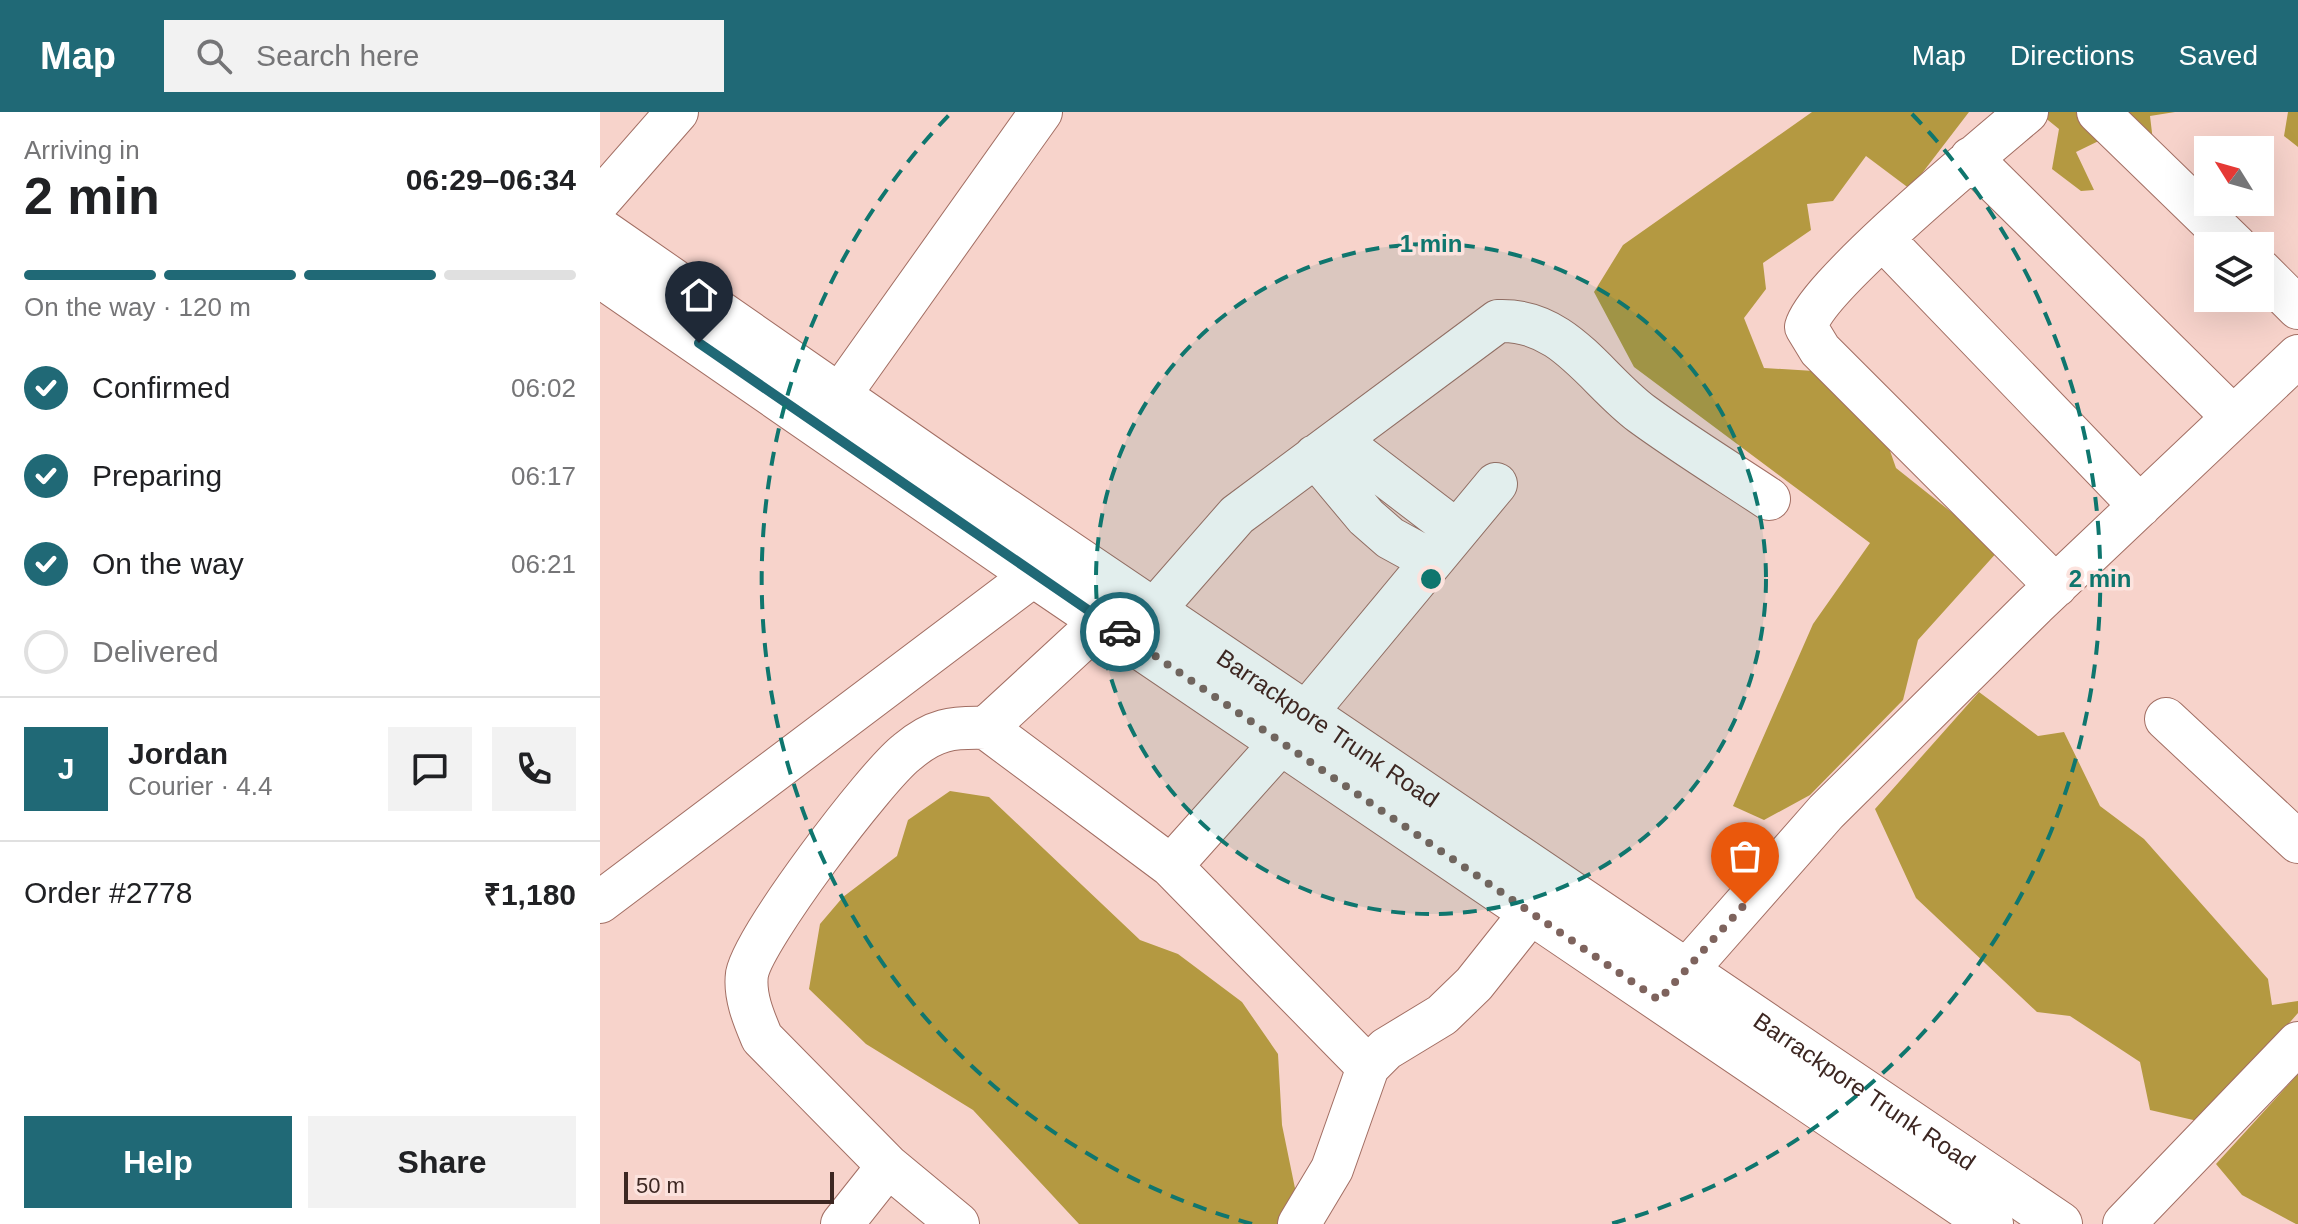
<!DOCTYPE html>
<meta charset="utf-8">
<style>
:root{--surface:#fff;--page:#f2f2f2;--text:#202124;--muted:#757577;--line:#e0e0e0;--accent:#206976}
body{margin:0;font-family:Arial,sans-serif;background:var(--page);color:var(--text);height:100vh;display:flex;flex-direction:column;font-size:30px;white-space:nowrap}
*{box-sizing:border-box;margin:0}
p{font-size:26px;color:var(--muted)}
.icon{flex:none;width:44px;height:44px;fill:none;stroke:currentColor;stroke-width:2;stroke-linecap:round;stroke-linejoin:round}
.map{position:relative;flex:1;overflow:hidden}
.sheet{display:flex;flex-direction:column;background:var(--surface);width:600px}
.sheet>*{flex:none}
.needle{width:52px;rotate:307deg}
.buttons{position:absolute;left:1594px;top:24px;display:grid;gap:16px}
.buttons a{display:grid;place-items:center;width:80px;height:80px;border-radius:0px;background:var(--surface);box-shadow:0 8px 32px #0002;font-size:40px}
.scale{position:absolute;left:24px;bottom:20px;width:210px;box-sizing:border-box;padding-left:8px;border:4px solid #3d2722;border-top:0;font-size:22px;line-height:28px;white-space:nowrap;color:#3d2722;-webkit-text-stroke:6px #fce3de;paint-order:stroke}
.pin{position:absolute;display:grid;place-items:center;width:68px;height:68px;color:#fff;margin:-82px -34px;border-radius:50% 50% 50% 0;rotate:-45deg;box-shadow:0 0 8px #0007}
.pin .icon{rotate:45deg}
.courier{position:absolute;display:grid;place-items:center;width:80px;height:80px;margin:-40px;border:6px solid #206976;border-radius:50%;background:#fff;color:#222;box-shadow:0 2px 10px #0007}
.overview em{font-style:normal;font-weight:700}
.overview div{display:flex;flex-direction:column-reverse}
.overview{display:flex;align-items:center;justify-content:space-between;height:136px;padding:0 24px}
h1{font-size:52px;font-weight:700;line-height:60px}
.bar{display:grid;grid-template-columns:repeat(4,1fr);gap:12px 8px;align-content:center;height:96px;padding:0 24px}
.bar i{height:10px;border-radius:6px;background:var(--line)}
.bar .on{background:var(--accent)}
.bar p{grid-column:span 4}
.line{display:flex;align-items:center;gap:20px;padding:0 24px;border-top:2px solid var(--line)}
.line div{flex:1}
.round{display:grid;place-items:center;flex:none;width:84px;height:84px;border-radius:0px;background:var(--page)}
ol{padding:0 24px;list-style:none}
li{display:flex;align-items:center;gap:24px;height:88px}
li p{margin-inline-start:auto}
li .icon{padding:8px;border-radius:50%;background:var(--accent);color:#fff;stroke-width:4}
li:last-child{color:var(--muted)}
li i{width:44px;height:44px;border:4px solid var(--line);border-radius:50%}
.button{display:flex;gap:16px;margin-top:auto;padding:16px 24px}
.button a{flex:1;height:92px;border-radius:0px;background:var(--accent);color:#fff;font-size:32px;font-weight:700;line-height:92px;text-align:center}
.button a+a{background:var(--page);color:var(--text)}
header{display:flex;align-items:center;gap:48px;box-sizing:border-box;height:112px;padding:0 40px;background:var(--accent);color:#fff}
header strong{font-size:38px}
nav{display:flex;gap:44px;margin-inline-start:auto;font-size:28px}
.search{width:560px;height:72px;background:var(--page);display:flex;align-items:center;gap:20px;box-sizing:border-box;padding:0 28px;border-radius:0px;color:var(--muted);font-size:30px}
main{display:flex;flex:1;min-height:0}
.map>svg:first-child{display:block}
.water{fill:#b49941}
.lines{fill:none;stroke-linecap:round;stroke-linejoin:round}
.minor-casing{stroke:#a26e63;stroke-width:44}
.major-casing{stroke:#a26e63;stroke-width:46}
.minor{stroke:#fff;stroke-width:42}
.major{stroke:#fff;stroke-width:44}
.done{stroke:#7e635d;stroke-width:8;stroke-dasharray:0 14.4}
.route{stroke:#206976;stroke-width:10}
.ring{fill:none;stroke:#0f766e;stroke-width:4;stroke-dasharray:14 10}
.labels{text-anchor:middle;stroke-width:7;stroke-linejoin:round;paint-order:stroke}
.street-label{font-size:24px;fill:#3d2722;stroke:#fce3de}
.centre{fill:#0f766e;stroke:#fce3de;stroke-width:4}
.ring-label{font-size:24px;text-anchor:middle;font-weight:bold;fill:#0f766e;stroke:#fce3de;stroke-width:7;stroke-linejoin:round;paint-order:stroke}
</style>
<header>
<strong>Map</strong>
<div class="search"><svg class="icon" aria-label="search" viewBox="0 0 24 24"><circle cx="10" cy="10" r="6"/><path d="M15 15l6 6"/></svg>Search here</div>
<nav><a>Map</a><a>Directions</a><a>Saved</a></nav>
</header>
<main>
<section class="sheet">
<div class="overview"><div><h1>2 min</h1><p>Arriving in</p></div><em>06:29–06:34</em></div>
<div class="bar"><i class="on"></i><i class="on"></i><i class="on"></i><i></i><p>On the way · 120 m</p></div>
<ol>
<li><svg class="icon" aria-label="check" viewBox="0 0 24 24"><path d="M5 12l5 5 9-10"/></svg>Confirmed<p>06:02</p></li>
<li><svg class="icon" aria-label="check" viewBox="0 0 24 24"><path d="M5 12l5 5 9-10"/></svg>Preparing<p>06:17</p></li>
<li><svg class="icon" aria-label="check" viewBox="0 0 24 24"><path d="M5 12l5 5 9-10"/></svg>On the way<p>06:21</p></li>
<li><i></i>Delivered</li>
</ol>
<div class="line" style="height:144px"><b class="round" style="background:var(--accent);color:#fff">J</b><div><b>Jordan</b><p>Courier · 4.4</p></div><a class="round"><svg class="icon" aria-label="chat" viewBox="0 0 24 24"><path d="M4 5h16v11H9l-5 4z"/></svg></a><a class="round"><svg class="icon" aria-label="phone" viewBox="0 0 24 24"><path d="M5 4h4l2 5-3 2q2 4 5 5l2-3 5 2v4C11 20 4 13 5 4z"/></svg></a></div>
<div class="line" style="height:104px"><div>Order #2778</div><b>₹1,180</b></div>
<div class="button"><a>Help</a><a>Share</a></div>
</section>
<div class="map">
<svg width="1698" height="1112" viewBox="0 0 1698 1112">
<rect width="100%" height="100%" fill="#f7d3cb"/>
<path class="water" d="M 1212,0 L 1369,0 L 1310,77 L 1266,44 L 1233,89 L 1207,92 L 1211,118 L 1163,151 L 1166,177 L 1144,206 L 1164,256 L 1230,260 L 1274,293 L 1296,356 L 1399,438 L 1318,528 L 1303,588 L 1210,683 L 1164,708 L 1133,694 L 1213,512 L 1270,431 L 1034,255 L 994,180 L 1023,133 Z
M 1438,0 L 1575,0 L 1550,4 L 1553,29 L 1513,22 L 1476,40 L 1494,78 L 1481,79 L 1452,57 L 1459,17 Z
M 1688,0 L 1698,0 L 1698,35 L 1684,24 Z
M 1379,580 L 1438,624 L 1464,620 L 1500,694 L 1544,727 L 1668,867 L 1672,893 L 1698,889 L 1698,901 L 1602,1010 L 1550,998 L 1540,950 L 1470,904 L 1437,900 L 1316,786 L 1275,697 Z
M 350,679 L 389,685 L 540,828 L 578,842 L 642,890 L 678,942 L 682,1013 L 697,1086 L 719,1112 L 479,1112 L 373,998 L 266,932 L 209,877 L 220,812 L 243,785 L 297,744 L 308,708 Z
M 1698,962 L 1698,1112 L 1696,1112 L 1642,1083 L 1616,1052 Z"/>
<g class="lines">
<g class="minor-casing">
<path id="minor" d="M 1427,0 C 1386,35 1217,174 1206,215 L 1220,238 L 1456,474
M 1498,0 L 1636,134
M 1371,46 L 1633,305
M 0,88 L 77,0
M 1283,127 L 1540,394
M 1660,158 L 1698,196
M 239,284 L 441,0
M 738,328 L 857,419
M 715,344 L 766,405 L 790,426 L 832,449
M 553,499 L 637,403 L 898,209 C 964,206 995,267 1042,302 C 1083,332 1127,359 1169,387
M 1566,607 L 1698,730
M 386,616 L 503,508
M 571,754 L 768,955
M 0,790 L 434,463 L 458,437
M 1063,885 L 1226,700 L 1435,493 L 1698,244
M 242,1112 L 288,1054
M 358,1112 L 288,1054 L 162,926 C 154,907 144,884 147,862 C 154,825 275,665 307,640 C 334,617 352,615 386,616 L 571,754 L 681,631 L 896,372
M 699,1112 L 732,1057 L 768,955 L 786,937 L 842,903 L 874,872 L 932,799
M 1524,1112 L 1698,931"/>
</g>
<g class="major-casing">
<g id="major">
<path id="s1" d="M 0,118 L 353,363 L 1460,1112"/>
<path d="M 0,163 L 434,463 L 1391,1112"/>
</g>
</g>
<use href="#minor" class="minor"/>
<use href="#major" class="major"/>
</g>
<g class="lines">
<path class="done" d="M 520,520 L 1059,888 L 1145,792"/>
<path class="route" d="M 99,231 L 520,520"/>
</g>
<circle cx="831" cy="467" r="335" fill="#0f766e" fill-opacity=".12"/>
<g class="ring">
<circle cx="831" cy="467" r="335"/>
<path d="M652 1112A669 669 0 0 1 350 2M1312 2A669 669 0 0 1 1010 1112"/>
</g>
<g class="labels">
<g class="street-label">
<text dy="8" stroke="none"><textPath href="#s1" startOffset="882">Barrackpore Trunk Road</textPath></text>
<text dy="8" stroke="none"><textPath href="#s1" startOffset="1530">Barrackpore Trunk Road</textPath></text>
</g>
</g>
<circle cx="831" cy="467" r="12" class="centre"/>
<g class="ring-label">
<text x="831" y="140">1 min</text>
<text x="1500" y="475">2 min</text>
</g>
</svg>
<div class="buttons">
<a><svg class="needle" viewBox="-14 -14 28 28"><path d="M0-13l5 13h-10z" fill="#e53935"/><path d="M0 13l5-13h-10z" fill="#757577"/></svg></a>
<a><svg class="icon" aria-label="layers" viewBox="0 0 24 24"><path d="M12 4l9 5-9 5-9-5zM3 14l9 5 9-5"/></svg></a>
</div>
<div class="scale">50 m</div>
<div class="pin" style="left:1145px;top:792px;background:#ea580c"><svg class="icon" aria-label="bag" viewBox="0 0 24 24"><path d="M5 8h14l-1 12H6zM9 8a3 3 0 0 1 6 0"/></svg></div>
<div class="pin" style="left:99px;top:231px;background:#1f2937"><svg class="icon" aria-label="home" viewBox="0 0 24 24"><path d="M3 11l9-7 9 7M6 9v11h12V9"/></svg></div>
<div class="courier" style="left:520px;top:520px"><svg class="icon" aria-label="car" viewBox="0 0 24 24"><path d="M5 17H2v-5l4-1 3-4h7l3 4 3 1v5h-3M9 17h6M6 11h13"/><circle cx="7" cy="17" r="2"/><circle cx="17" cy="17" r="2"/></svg></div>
</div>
</main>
